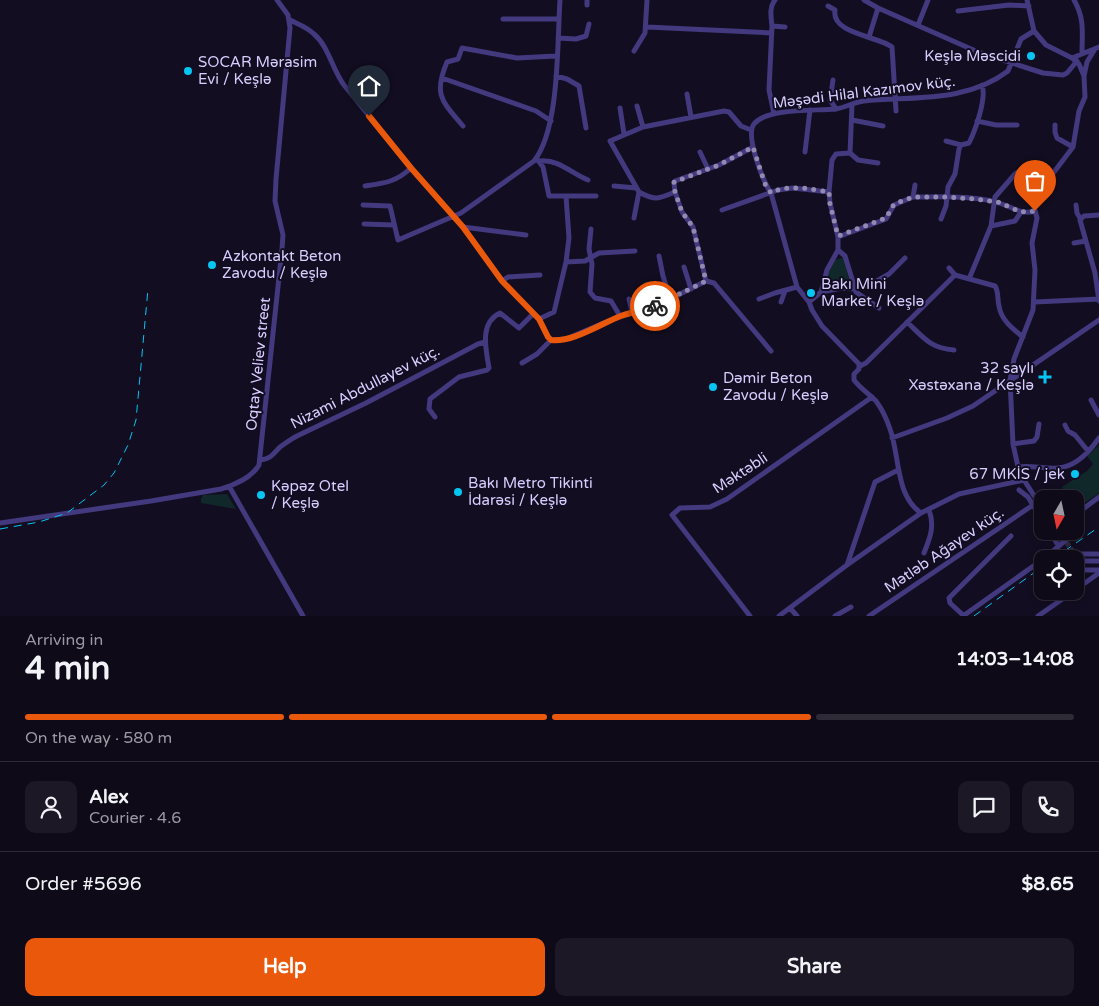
<!DOCTYPE html>
<meta charset="utf-8">
<style>
:root{--surface:#0e0a18;--page:#1c1825;--text:#f1f3f6;--muted:#9b9aa2;--line:#2e2b37;--accent:#ea580c}
body{margin:0;font-family:"Varela Round",sans-serif;background:var(--page);color:var(--text);height:100vh;display:flex;flex-direction:column;font-size:19px;white-space:nowrap}
*{box-sizing:border-box;margin:0}
p{font-size:16px;color:var(--muted)}
.icon{flex:none;width:28px;height:28px;fill:none;stroke:currentColor;stroke-width:2;stroke-linecap:round;stroke-linejoin:round}
.map{position:relative;height:616px;overflow:hidden}
.drawer{display:flex;flex-direction:column;background:var(--surface);flex:1}
.drawer>*{flex:none}
.needle{width:32px;rotate:189deg}
.tools{position:absolute;left:1034px;top:490px;display:grid;gap:10px}
.tools a{display:grid;place-items:center;width:50px;height:50px;border-radius:10px;background:var(--surface);box-shadow:0 2px 8px #0003,0 0 0 1px var(--line);font-size:25px}
.pin{position:absolute;display:grid;place-items:center;width:42px;height:42px;color:#fff;margin:-51px -21px;border-radius:50% 50% 50% 0;rotate:-45deg;box-shadow:0 0 5px #0007}
.pin .icon{rotate:45deg}
.courier{position:absolute;display:grid;place-items:center;width:50px;height:50px;margin:-25px;border:4px solid #ea580c;border-radius:50%;background:#fff;color:#222;box-shadow:0 1px 6px #0007}
.head em{font-style:normal;font-weight:800}
.head div{display:flex;flex-direction:column-reverse}
.head{display:flex;align-items:center;justify-content:space-between;height:85px;padding:0 25px}
h1{font-size:32px;font-weight:800;line-height:38px}
.bar{display:grid;grid-template-columns:repeat(4,1fr);gap:8px 5px;align-content:center;height:60px;padding:0 25px}
.bar i{height:6px;border-radius:4px;background:var(--line)}
.bar .active{background:var(--accent)}
.bar p{grid-column:span 4}
.line{display:flex;align-items:center;gap:12px;padding:0 25px;border-top:1px solid var(--line)}
.line div{flex:1}
.round{display:grid;place-items:center;flex:none;width:52px;height:52px;border-radius:10px;background:var(--page)}
.button{display:flex;gap:10px;margin-top:auto;padding:10px 25px}
.button a{flex:1;height:58px;border-radius:10px;background:var(--accent);color:#fff;font-size:20px;font-weight:800;line-height:58px;text-align:center}
.button a+a{background:var(--page);color:var(--text)}
.map>svg:first-child{display:block}
.green{fill:#10282a}
.lines{fill:none;stroke-linecap:round;stroke-linejoin:round}
.minor-tunnel{stroke:#302a41;stroke-width:5;stroke-dasharray:5 2.5;stroke-linecap:butt}
.minor{stroke:#42397e;stroke-width:5}
.rail{stroke:#05c5f2;stroke-width:1;stroke-dasharray:8 6;stroke-linecap:butt}
.done{stroke:#928ab0;stroke-width:5;stroke-dasharray:0 9}
.route{stroke:#ea580c;stroke-width:6}
.poi-dot{fill:#05c5f2;stroke:#120d20;stroke-width:2}
.labels{text-anchor:middle;stroke-width:4;stroke-linejoin:round;paint-order:stroke}
.poi-label{font-size:15px;fill:#d7cdfe;stroke:#120d20;text-anchor:start}
.street-label{font-size:15px;fill:#d7cdfe;stroke:#120d20}
</style>
<div class="map">
<svg width="1099" height="616" viewBox="0 0 1099 616">
<rect width="100%" height="100%" fill="#120d20"/>
<path class="green" d="M 844,257 L 850,284 L 826,289 L 827,276 L 835,260 Z
M 1099,445 L 1099,493 L 1075,510 L 1075,499 L 1068,499 L 1062,487 L 1087,471 L 1093,464 L 1087,456 Z
M 227,494 L 236,509 L 201,503 L 201,499 L 203,495 Z"/>
<g class="lines">
<path class="minor-tunnel" d="M 1062,536 L 1076,556 L 1084,561"/>
<path class="minor" d="M 864,0 L 878,8 L 978,52 L 1043,73 L 1063,75 L 1067,73 L 1077,61
M 1027,0 L 1034,31 L 1046,45 L 1072,58 L 1079,64 L 1084,76 L 1085,97 L 1079,111 L 1073,147 L 1048,180 L 1035,201 L 1034,207 L 1037,218 L 1032,243 L 1035,270 L 1033,310 L 1014,359 L 1010,380 L 1013,444 L 1018,467 L 1024,480 L 1042,508
M 1074,0 C 1085,19 1082,33 1082,53
M 587,5 L 587,0
M 828,6 L 835,10 C 831,34 878,36 892,47 L 896,111
M 958,11 L 1009,5 L 1029,6
M 503,19 L 558,19
M 290,20 C 298,24 307,27 314,34 C 329,47 332,69 344,85 L 411,168 L 463,227 L 502,281 L 539,319 L 548,337 L 551,340 L 566,339 L 620,316 L 656,306 L 706,281
M 918,25 L 928,0
M 772,26 L 785,27
M 647,27 L 772,33
M 869,37 L 878,8
M 558,38 L 576,39 L 586,36 L 589,24
M 634,51 L 645,33 L 647,0
M 1072,58 L 1099,47
M 556,76 L 567,79 L 579,86 L 586,128
M 1084,76 L 1087,62 L 1095,49
M 442,78 L 536,111 L 551,121
M 833,80 L 830,100 L 836,109
M 687,94 L 691,117
M 637,106 L 643,127
M 620,108 L 624,134
M 774,114 L 769,90 L 772,26 C 771,17 769,7 775,0
M 852,120 L 883,126
M 977,121 L 996,125 L 1017,125
M 1055,125 L 1055,132 L 1057,138 L 1073,147
M 463,126 C 442,101 433,95 447,62 L 458,59 L 462,48 L 517,58 L 556,56
M 946,141 L 961,145
M 753,147 L 719,165 L 675,181 L 674,183 L 675,192 L 682,212 L 693,227 L 706,281 L 714,283 L 771,351
M 700,152 L 708,169
M 805,152 L 810,110
M 850,153 L 852,105
M 850,153 L 858,160 L 878,163
M 536,158 L 543,167 L 549,196 L 596,196
M 540,161 C 559,159 572,174 588,180
M 365,186 C 385,183 396,182 411,168
M 614,186 L 636,188
M 675,192 C 659,199 655,201 639,192 L 610,141 L 643,127 L 724,111 L 729,112 L 741,126 L 751,130
M 913,197 L 915,185
M 363,205 L 390,206 L 398,240 L 461,213 L 534,161 C 560,128 557,43 560,0
M 1076,205 L 1077,213 L 1080,218
M 722,210 L 778,190 L 793,188 L 829,192
M 1099,215 L 1084,216 L 1080,220 L 1095,273 L 1099,301
M 634,218 L 639,192
M 941,219 L 946,206 L 948,187 L 955,174 L 959,149 L 961,145 L 969,143 C 975,131 987,98 982,85
M 364,224 L 394,225
M 991,226 L 1015,221 L 1021,212
M 463,227 L 526,235
M 591,229 L 589,249 L 592,264 L 590,292 L 595,298 L 611,301 L 620,316
M 838,237 L 830,203 L 829,192 L 832,160 L 836,154 L 850,153
M 1074,243 L 1086,241
M 838,250 L 845,256 L 856,292 L 879,308
M 659,256 L 663,276 L 670,299
M 566,262 L 585,261 L 599,253 L 635,251
M 684,267 L 691,289
M 949,268 L 955,275
M 969,279 L 991,226 L 995,197 L 1015,174 L 1020,171 L 1027,174 L 1034,171 L 1048,180
M 502,281 L 508,277 L 540,275
M 821,292 L 842,288 L 854,289 L 875,282 L 889,274 L 905,258
M 629,299 L 632,312
M 759,299 L 775,293 L 797,287
M 781,302 L 785,291
M 809,302 L 821,292 L 827,270 L 838,250 L 838,237 L 886,219 L 894,205 L 913,197 C 939,197 978,195 1002,204 C 1014,208 1022,215 1035,211
M 1035,302 L 1099,299
M 539,319 L 554,312 L 566,262 L 569,238 L 566,196
M 907,322 C 924,338 930,348 954,350
M 522,363 L 537,354 L 551,340
M 860,366 L 866,363 L 955,275 L 995,286 C 999,292 997,299 999,306 C 1001,320 1013,329 1023,337
M 1091,400 L 1099,415
M 435,417 L 429,409 L 430,399 L 459,377 L 487,370 L 489,368 C 486,349 479,323 500,313 L 519,328 L 533,314
M 1065,425 L 1068,431 L 1075,435 L 1088,451
M 892,438 L 947,418 L 973,406 L 1099,320
M 1013,444 L 1034,441 L 1037,437 L 1039,424
M 261,460 C 271,459 274,453 280,447 C 286,443 291,439 297,436 L 366,403 L 478,344 L 485,342
M 1018,467 C 1031,465 1044,469 1058,468 C 1075,467 1090,451 1099,438
M 229,486 L 303,616
M 1019,490 L 1028,497 L 1042,520
M 921,513 C 895,495 900,456 890,429 C 887,420 882,409 876,401 C 869,394 860,388 854,380 L 854,374 L 859,369 L 859,364 L 822,326 L 812,310 L 809,302 L 797,287 L 771,193 C 763,181 745,136 754,124 C 766,108 816,111 835,109 C 845,108 854,102 864,101 C 913,96 966,103 1008,71 L 1021,39 L 1034,31
M 1075,515 L 1099,497
M 0,523 L 151,501 L 221,489 C 235,485 252,477 259,465 L 282,249 L 283,235 L 275,201 L 276,179 L 290,28 L 288,15 L 277,0
M 1049,531 L 1058,545
M 1058,531 L 1062,536
M 924,553 C 930,538 935,526 929,510
M 1044,559 L 1068,538 L 1068,531
M 1084,561 L 1099,561
M 847,565 L 875,482 L 898,470
M 1079,567 L 1083,570 L 1099,570
M 1075,588 C 1085,572 1074,569 1077,557 L 1082,554 L 1099,554
M 1075,590 L 1099,573
M 790,608 L 797,616
M 963,615 L 950,603 L 949,598 L 1011,536
M 750,616 L 672,515 L 680,508 L 710,507 L 727,499 L 872,397
M 779,616 L 847,565 L 921,513 L 959,494 L 1024,480
M 835,616 L 851,607
M 869,616 L 1033,505
M 963,616 L 1042,560
M 1038,616 L 1074,591"/>
<path class="rail" d="M 0,529 L 39,522 L 67,513 L 104,485 L 114,473 L 128,445 L 136,420 L 148,289
M 1053,559 L 1099,527
M 974,616 L 1042,567"/>
</g>
<g class="lines">
<path class="done" d="M 655,306 L 706,281 L 693,227 L 682,212 L 675,192 L 674,182 L 719,165 L 753,147 L 765,184 L 771,193 C 787,184 812,189 829,192 L 830,204 L 838,236 L 886,218 L 894,204 L 913,197 L 946,197 L 974,199 L 998,202 L 1021,212 L 1035,211"/>
<path class="route" d="M 369,116 L 411,168 L 463,227 L 502,281 L 539,319 L 548,337 L 551,340 C 572,343 602,323 621,316 C 632,312 644,310 655,306"/>
</g>
<g class="poi-dot">
<circle cx="1031" cy="56" r="5"/>
<circle cx="188" cy="71" r="5"/>
<circle cx="212" cy="265" r="5"/>
<circle cx="811" cy="293" r="5"/>
<path d="M1042.5 369.5h5v5h5v5h-5v5h-5v-5h-5v-5h5z"/>
<circle cx="713" cy="387" r="5"/>
<circle cx="1075" cy="474" r="5"/>
<circle cx="458" cy="492" r="5"/>
<circle cx="261" cy="495" r="5"/>
</g>
<g class="labels">
<g class="poi-label">
<text x="1021" y="61" text-anchor="end">Keşlə Məscidi</text>
<text x="198" y="67">SOCAR Mərasim<tspan x="198" dy="17">Evi / Keşlə</tspan></text>
<text x="222" y="261">Azkontakt Beton<tspan x="222" dy="17">Zavodu / Keşlə</tspan></text>
<text x="821" y="289">Bakı Mini<tspan x="821" dy="17">Market / Keşlə</tspan></text>
<text x="1034" y="373" text-anchor="end">32 saylı<tspan x="1034" dy="17">Xəstəxana / Keşlə</tspan></text>
<text x="723" y="383">Dəmir Beton<tspan x="723" dy="17">Zavodu / Keşlə</tspan></text>
<text x="1065" y="479" text-anchor="end">67 MKİS / jek</text>
<text x="468" y="488">Bakı Metro Tikinti<tspan x="468" dy="17">İdarəsi / Keşlə</tspan></text>
<text x="271" y="491">Kəpəz Otel<tspan x="271" dy="17">/ Keşlə</tspan></text>
</g>
<g class="street-label">
<text transform="translate(864 92) rotate(-7)" y="5">Məşədi Hilal Kazımov küç.</text>
<text transform="translate(258 364) rotate(-84)" y="5">Oqtay Veliev street</text>
<text transform="translate(365 387) rotate(-27)" y="5">Nizami Abdullayev küç.</text>
<text transform="translate(740 473) rotate(-33)" y="5">Məktəbli</text>
<text transform="translate(944 550) rotate(-34)" y="5">Mətləb Ağayev küç.</text>
</g>
</g>
</svg>
<div class="tools">
<a><svg class="needle" viewBox="-14 -14 28 28"><path d="M0-13l5 13h-10z" fill="#e53935"/><path d="M0 13l5-13h-10z" fill="#9b9aa2"/></svg></a>
<a><svg class="icon" aria-label="locate" viewBox="0 0 24 24"><circle cx="12" cy="12" r="6"/><path d="M12 2v4M12 18v4M2 12h4M18 12h4"/></svg></a>
</div>
<div class="pin" style="left:1035px;top:211px;background:#ea580c"><svg class="icon" aria-label="bag" viewBox="0 0 24 24"><path d="M5 8h14l-1 12H6zM9 8a3 3 0 0 1 6 0"/></svg></div>
<div class="pin" style="left:369px;top:116px;background:#1f2937"><svg class="icon" aria-label="home" viewBox="0 0 24 24"><path d="M3 11l9-7 9 7M6 9v11h12V9"/></svg></div>
<div class="courier" style="left:655px;top:306px"><svg class="icon" aria-label="bike" viewBox="0 0 24 24"><circle cx="6" cy="16" r="4"/><circle cx="18" cy="16" r="4"/><path d="M6 16l4-8h5l3 8M10 8l3 8H6M13 5h3"/></svg></div>
</div>
<section class="drawer">
<div class="head"><div><h1>4 min</h1><p>Arriving in</p></div><em>14:03–14:08</em></div>
<div class="bar"><i class="active"></i><i class="active"></i><i class="active"></i><i></i><p>On the way · 580 m</p></div>
<div class="line" style="height:90px"><a class="round"><svg class="icon" aria-label="person" viewBox="0 0 24 24"><circle cx="12" cy="8" r="4"/><path d="M4 21q1-7 8-7t8 7"/></svg></a><div><b>Alex</b><p>Courier · 4.6</p></div><a class="round"><svg class="icon" aria-label="chat" viewBox="0 0 24 24"><path d="M4 5h16v11H9l-5 4z"/></svg></a><a class="round"><svg class="icon" aria-label="phone" viewBox="0 0 24 24"><path d="M5 4h4l2 5-3 2q2 4 5 5l2-3 5 2v4C11 20 4 13 5 4z"/></svg></a></div>
<div class="line" style="height:65px"><div>Order #5696</div><b>$8.65</b></div>
<div class="button"><a>Help</a><a>Share</a></div>
</section>
